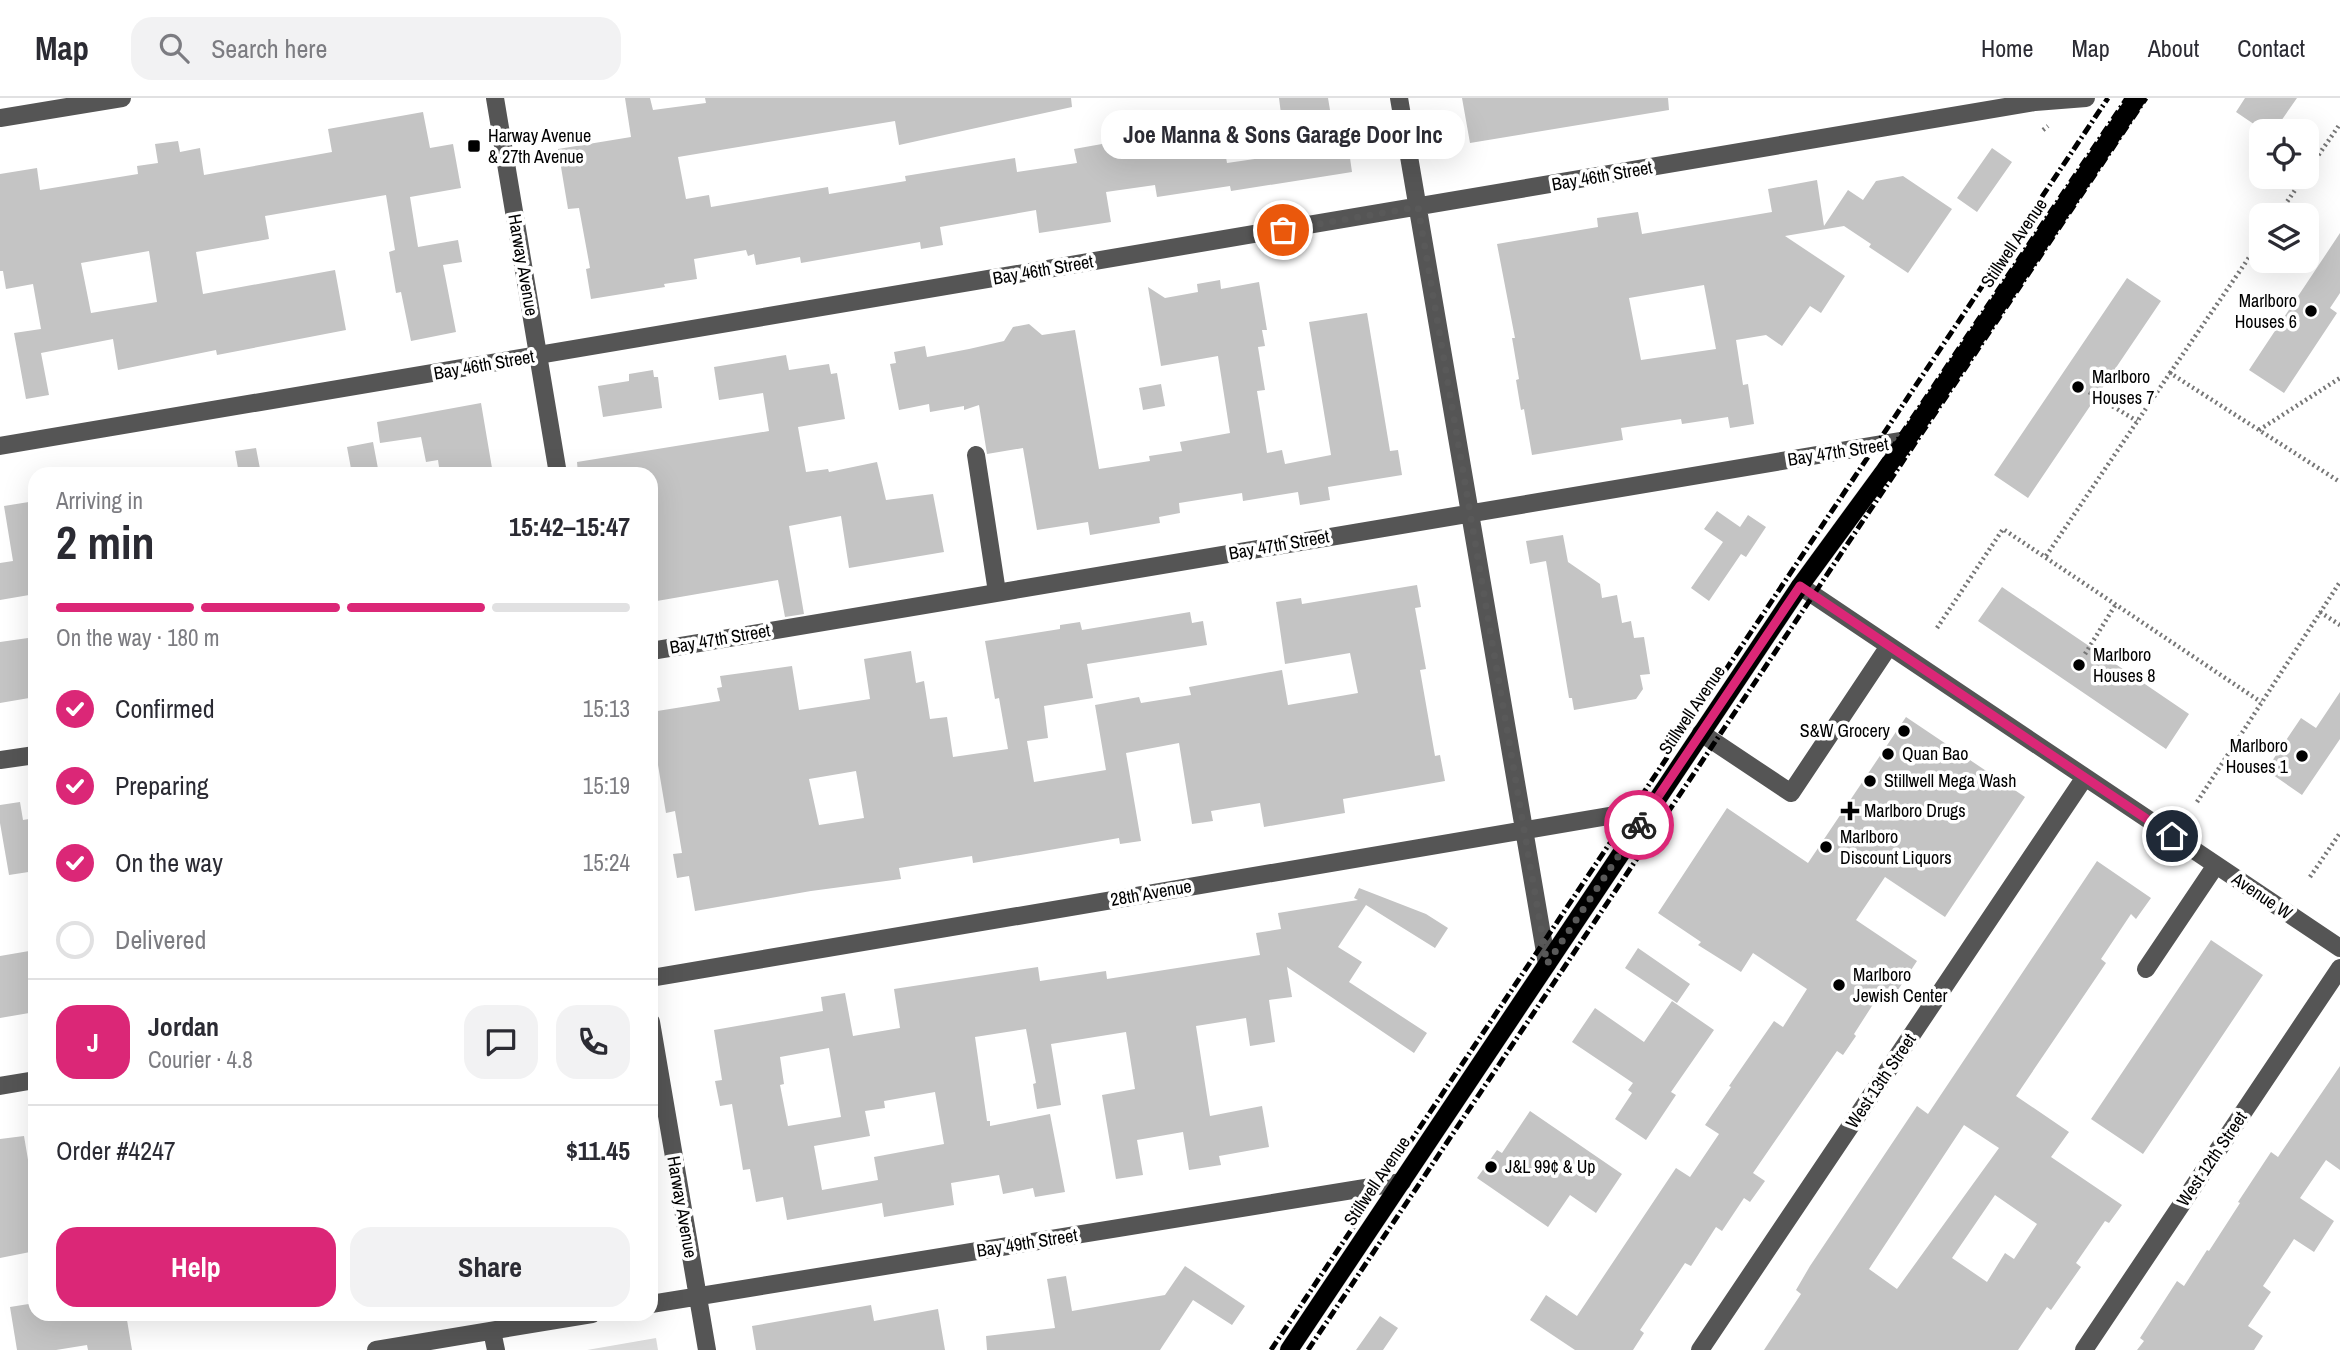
<!DOCTYPE html>
<meta charset="utf-8">
<style>
:root{--surface:#fff;--page:#f2f2f3;--text:#2b2b33;--muted:#7c7c81;--line:#e1e1e2;--accent:#db2777}
body{margin:0;font-family:"Archivo Narrow",sans-serif;background:var(--page);color:var(--text);height:100vh;display:flex;flex-direction:column;font-size:26px;white-space:nowrap}
*{box-sizing:border-box;margin:0}
p{font-size:23px;color:var(--muted)}
.icon{flex:none;width:38px;height:38px;fill:none;stroke:currentColor;stroke-width:2;stroke-linecap:round;stroke-linejoin:round}
.map{position:relative;flex:1;overflow:hidden}
.drawer{position:absolute;left:28px;top:369px;width:630px;height:854px;display:flex;flex-direction:column;background:var(--surface);border-radius:21px;box-shadow:0 7px 28px #0002}
.drawer>*{flex:none}
.fabs{position:absolute;left:2249px;top:21px;display:grid;gap:14px}
.fabs a{display:grid;place-items:center;width:70px;height:70px;border-radius:14px;background:var(--surface);box-shadow:0 7px 28px #0002;font-size:35px}
.pin{position:absolute;display:grid;place-items:center;width:60px;height:60px;color:#fff;margin:-30px;border:4px solid #fff;border-radius:50%;box-shadow:0 2px 7px #0007}
.courier{position:absolute;display:grid;place-items:center;width:70px;height:70px;margin:-35px;border:5px solid #db2777;border-radius:50%;background:#fff;color:#222;box-shadow:0 2px 9px #0007}
.bubble{position:absolute;height:49px;border-radius:21px;background:var(--surface);box-shadow:0 7px 28px #0002;font-size:23px;font-weight:700;line-height:49px;text-align:center}
.headline em{font-style:normal;font-weight:700}
.headline div{display:flex;flex-direction:column-reverse}
.headline{display:flex;align-items:center;justify-content:space-between;height:119px;padding:0 28px}
h1{font-size:46px;font-weight:700;line-height:52px}
.bar{display:grid;grid-template-columns:repeat(4,1fr);gap:10px 7px;align-content:center;height:84px;padding:0 28px}
.bar i{height:9px;border-radius:5px;background:var(--line)}
.bar .on{background:var(--accent)}
.bar p{grid-column:span 4}
.line{display:flex;align-items:center;gap:18px;padding:0 28px;border-top:2px solid var(--line)}
.line div{flex:1}
.round{display:grid;place-items:center;flex:none;width:74px;height:74px;border-radius:21px;background:var(--page)}
ol{padding:0 28px;list-style:none}
li{display:flex;align-items:center;gap:21px;height:77px}
li p{margin-inline-start:auto}
li .icon{padding:7px;border-radius:50%;background:var(--accent);color:#fff;stroke-width:4}
li:last-child{color:var(--muted)}
li i{width:38px;height:38px;border:4px solid var(--line);border-radius:50%}
.primary-button{display:flex;gap:14px;margin-top:auto;padding:14px 28px}
.primary-button a{flex:1;height:80px;border-radius:21px;background:var(--accent);color:#fff;font-size:28px;font-weight:700;line-height:80px;text-align:center}
.primary-button a+a{background:var(--page);color:var(--text)}
header{display:flex;align-items:center;gap:42px;box-sizing:border-box;height:98px;padding:0 35px;background:var(--surface);border-bottom:2px solid var(--line)}
header strong{font-size:33px}
nav{display:flex;gap:38px;margin-inline-start:auto;font-size:24px}
.search{width:490px;height:63px;background:var(--page);display:flex;align-items:center;gap:18px;box-sizing:border-box;padding:0 24px;border-radius:21px;color:var(--muted);font-size:26px}
.map>svg:first-child{display:block}
.green{fill:#dcdcdc}
.building{fill:#c4c4c4;fill-rule:evenodd}
.lines{fill:none;stroke-linecap:round;stroke-linejoin:round}
.major-casing{stroke:#dbdbdb;stroke-width:19}
.path{stroke:#777;stroke-width:4.5;stroke-dasharray:2 3.5;stroke-linecap:butt}
.minor{stroke:#555;stroke-width:18}
.major{stroke:#000;stroke-width:18}
.rail{stroke:#000;stroke-width:5;stroke-dasharray:10 3.5 2 3.5;stroke-linecap:butt}
.done{stroke:#595959;stroke-width:7;stroke-dasharray:0 12.6}
.route{stroke:#db2777;stroke-width:9}
.poi-dot{fill:#000;stroke:#fff;stroke-width:2.5}
.labels{text-anchor:middle;stroke-width:7;stroke-linejoin:round;paint-order:stroke}
.poi-label{font-size:18px;fill:#000;stroke:#fff;text-anchor:start}
.street-label{font-size:18px;fill:#000;stroke:#fff}
</style>
<header>
<strong>Map</strong>
<div class="search"><svg class="icon" aria-label="search" viewBox="0 0 24 24"><circle cx="10" cy="10" r="6"/><path d="M15 15l6 6"/></svg>Search here</div>
<nav><a>Home</a><a>Map</a><a>About</a><a>Contact</a></nav>
</header>
<div class="map">
<svg width="2340" height="1252" viewBox="0 0 2340 1252">
<rect width="100%" height="100%" fill="#fff"/>
<path class="green" d="M 656,1240 L 658,1252 L 587,1252 Z"/>
<path class="building" d="M 625,0 L 650,0 L 653,12 L 706,5 L 705,0 L 1071,0 L 1072,9 L 899,47 L 895,23 L 678,59 L 686,101 L 709,97 L 711,109 L 828,89 L 829,96 L 906,83 L 905,78 L 1015,60 L 1017,74 L 1077,65 L 1074,51 L 1102,46 L 1102,43 L 1220,24 L 1227,65 L 1275,58 L 1267,18 L 1281,16 L 1279,0 L 1328,0 L 1336,48 L 1348,46 L 1352,74 L 1231,93 L 1230,88 L 1157,99 L 1155,87 L 1106,94 L 1111,124 L 1039,135 L 1036,112 L 940,129 L 943,147 L 921,151 L 920,144 L 801,165 L 800,159 L 756,167 L 754,156 L 748,158 L 746,152 L 694,161 L 697,181 L 664,186 L 665,189 L 591,201 L 586,171 L 590,170 L 579,110 L 568,111 L 558,51 L 631,39 Z
M 1462,0 L 1668,0 L 1669,12 L 1470,45 Z
M 2245,0 L 2297,0 L 2274,33 L 2264,33 L 2236,14 Z
M 423,14 L 430,50 L 453,46 L 461,90 L 410,99 L 418,149 L 458,142 L 462,164 L 443,167 L 456,234 L 411,243 L 401,194 L 396,195 L 389,154 L 395,152 L 386,97 L 265,118 L 269,141 L 196,154 L 203,196 L 335,172 L 346,232 L 217,257 L 216,252 L 118,272 L 113,241 L 41,255 L 49,297 L 26,301 L 14,235 L 41,231 L 33,186 L 6,191 L 3,173 L 0,173 L 0,76 L 37,70 L 40,92 L 138,76 L 137,68 L 158,65 L 155,46 L 178,43 L 180,54 L 200,50 L 204,77 L 332,54 L 328,31 ZM 149,153 L 157,204 L 91,215 L 81,165 Z
M 1992,50 L 2012,64 L 1977,114 L 1957,100 Z
M 1903,78 L 1952,111 L 1908,175 L 1869,149 L 1871,146 L 1844,128 L 1785,138 L 1845,178 L 1821,215 L 1810,208 L 1782,248 L 1766,237 L 1736,242 L 1743,287 L 1748,286 L 1754,326 L 1730,330 L 1728,319 L 1682,326 L 1681,321 L 1621,330 L 1623,342 L 1532,357 L 1524,311 L 1521,312 L 1516,282 L 1519,281 L 1512,240 L 1515,240 L 1497,146 L 1598,129 L 1597,120 L 1638,114 L 1642,136 L 1772,114 L 1768,91 L 1817,82 L 1824,128 L 1848,92 L 1863,102 L 1876,83 ZM 1704,187 L 1716,251 L 1641,262 L 1629,200 Z
M 2340,135 L 2340,195 L 2330,210 L 2337,215 L 2284,295 L 2249,272 Z
M 2127,180 L 2161,203 L 2028,400 L 1994,377 Z
M 1220,182 L 1221,191 L 1259,184 L 1267,232 L 1262,232 L 1265,248 L 1258,249 L 1265,292 L 1257,293 L 1267,355 L 1282,352 L 1285,366 L 1331,357 L 1309,224 L 1367,215 L 1390,353 L 1398,352 L 1402,377 L 1328,389 L 1330,402 L 1300,407 L 1298,394 L 1243,403 L 1242,395 L 1179,405 L 1180,415 L 1159,419 L 1160,425 L 1090,437 L 1088,424 L 1037,432 L 1023,350 L 987,356 L 979,307 L 964,312 L 964,308 L 930,314 L 929,306 L 899,312 L 890,266 L 896,265 L 894,254 L 925,248 L 927,259 L 969,251 L 1004,243 L 1013,229 L 1029,226 L 1042,237 L 1075,232 L 1099,371 L 1150,363 L 1149,358 L 1182,353 L 1180,344 L 1230,335 L 1218,258 L 1161,268 L 1148,189 L 1165,200 L 1198,194 L 1197,186 Z
M 786,257 L 789,272 L 829,266 L 831,276 L 837,275 L 845,321 L 798,329 L 806,374 L 828,371 L 829,374 L 877,364 L 886,402 L 933,396 L 944,454 L 849,470 L 841,418 L 789,428 L 804,516 L 785,519 L 778,482 L 651,504 L 651,376 L 578,376 L 577,364 L 769,333 L 763,295 L 719,302 L 714,269 Z
M 653,272 L 654,279 L 658,279 L 662,310 L 603,319 L 598,288 L 629,283 L 629,276 Z
M 1161,286 L 1165,308 L 1143,312 L 1139,290 Z
M 481,305 L 493,376 L 440,376 L 438,362 L 426,364 L 421,339 L 380,345 L 377,324 Z
M 373,344 L 379,376 L 352,376 L 347,349 Z
M 256,350 L 261,376 L 239,376 L 235,353 Z
M 35,403 L 35,496 L 0,502 L 0,465 L 13,463 L 4,408 Z
M 1717,413 L 1740,429 L 1748,417 L 1766,429 L 1746,459 L 1741,456 L 1709,503 L 1691,490 L 1723,444 L 1704,431 Z
M 1563,437 L 1568,464 L 1600,486 L 1602,500 L 1617,497 L 1622,525 L 1631,523 L 1634,540 L 1644,539 L 1650,576 L 1640,577 L 1643,591 L 1636,601 L 1574,612 L 1572,600 L 1569,600 L 1546,463 L 1530,466 L 1526,443 Z
M 1417,487 L 1421,509 L 1415,510 L 1426,571 L 1420,572 L 1435,658 L 1440,657 L 1445,683 L 1343,701 L 1345,715 L 1264,729 L 1260,705 L 1211,713 L 1213,723 L 1192,726 L 1179,645 L 1126,655 L 1141,743 L 1120,746 L 1119,740 L 973,765 L 972,758 L 899,770 L 901,781 L 811,793 L 695,813 L 689,778 L 677,780 L 673,756 L 682,755 L 675,713 L 666,715 L 653,637 L 651,637 L 651,614 L 720,603 L 717,590 L 722,589 L 720,578 L 792,568 L 799,612 L 870,601 L 864,561 L 911,553 L 916,585 L 924,583 L 930,621 L 947,619 L 953,659 L 1008,651 L 999,600 L 995,601 L 985,543 L 1060,531 L 1060,527 L 1080,524 L 1082,532 L 1190,514 L 1192,525 L 1203,523 L 1207,547 L 1087,566 L 1093,600 L 1044,608 L 1048,640 L 1027,643 L 1034,684 L 1106,672 L 1095,607 L 1139,599 L 1141,605 L 1191,597 L 1189,589 L 1282,572 L 1288,607 L 1358,595 L 1350,555 L 1285,566 L 1276,504 L 1301,500 L 1302,506 ZM 856,673 L 864,720 L 819,727 L 809,681 Z
M 2002,489 L 2189,616 L 2166,651 L 1978,523 Z
M 35,539 L 35,599 L 0,605 L 0,544 Z
M 2340,594 L 2340,641 L 2302,697 L 2266,672 L 2301,620 L 2316,630 Z
M 1906,619 L 2025,699 L 1945,819 L 1885,779 L 1856,822 L 1917,863 L 1890,904 L 1879,897 L 1854,936 L 1856,938 L 1843,957 L 1837,953 L 1753,1075 L 1765,1083 L 1750,1104 L 1744,1100 L 1722,1133 L 1716,1129 L 1691,1168 L 1685,1165 L 1640,1232 L 1644,1235 L 1633,1252 L 1575,1252 L 1530,1222 L 1546,1197 L 1577,1218 L 1676,1070 L 1690,1079 L 1719,1036 L 1705,1027 L 1731,989 L 1729,988 L 1774,923 L 1783,929 L 1807,891 L 1753,855 L 1741,874 L 1698,847 L 1701,844 L 1658,815 L 1727,710 L 1808,765 Z
M 20,704 L 23,722 L 35,720 L 35,773 L 9,777 L 0,725 L 0,707 Z
M 2097,763 L 2151,800 L 2136,821 L 2131,816 L 2101,861 L 2106,865 L 2016,998 L 2069,1034 L 2051,1059 L 2122,1107 L 2109,1125 L 2105,1123 L 2076,1165 L 2081,1169 L 2067,1189 L 2051,1212 L 2047,1209 L 2018,1252 L 1764,1252 L 1801,1196 L 1796,1192 L 1810,1168 L 1917,1008 L 1928,1016 ZM 1964,1027 L 1999,1050 L 1897,1191 L 1869,1171 ZM 1995,1097 L 2037,1126 L 2014,1161 L 2005,1155 L 1987,1184 L 1952,1160 Z
M 1359,790 L 1426,816 L 1448,830 L 1435,850 L 1366,807 L 1338,849 L 1362,864 L 1349,884 L 1427,935 L 1414,955 L 1287,869 L 1292,899 L 1269,902 L 1275,944 L 1250,948 L 1246,920 L 1196,928 L 1210,1018 L 1262,1008 L 1269,1049 L 1219,1058 L 1221,1067 L 1189,1072 L 1183,1034 L 1137,1042 L 1143,1077 L 1116,1081 L 1102,997 L 1135,991 L 1126,934 L 1051,946 L 1061,1007 L 1037,1011 L 1033,986 L 1036,985 L 1026,931 L 975,939 L 987,1023 L 990,1023 L 990,1028 L 1050,1016 L 1065,1094 L 1035,1099 L 1033,1090 L 1003,1096 L 999,1077 L 951,1085 L 954,1107 L 884,1119 L 882,1105 L 787,1122 L 783,1099 L 756,1104 L 750,1071 L 743,1072 L 732,1006 L 720,1008 L 715,983 L 722,982 L 714,932 L 823,913 L 821,899 L 845,895 L 853,938 L 900,930 L 894,891 L 1038,869 L 1040,883 L 1106,873 L 1107,881 L 1260,857 L 1256,835 L 1281,831 L 1278,815 L 1358,802 L 1354,800 ZM 829,950 L 841,1019 L 788,1028 L 780,987 L 784,986 L 780,959 ZM 935,994 L 944,1046 L 874,1059 L 878,1082 L 822,1092 L 814,1048 L 870,1038 L 865,1013 L 885,1010 L 884,1003 Z
M 2211,842 L 2263,877 L 2143,1056 L 2091,1021 Z
M 1638,850 L 1690,886 L 1677,905 L 1625,870 Z
M 35,852 L 35,914 L 0,920 L 0,858 Z
M 1672,903 L 1714,932 L 1671,994 L 1676,997 L 1646,1042 L 1615,1021 L 1632,995 L 1628,992 L 1633,985 L 1572,944 L 1595,910 L 1644,944 Z
M 2340,968 L 2340,1072 L 2326,1062 L 2300,1100 L 2334,1123 L 2314,1154 L 2294,1141 L 2263,1188 L 2271,1194 L 2248,1228 L 2263,1238 L 2254,1252 L 2137,1252 L 2144,1243 L 2140,1240 L 2177,1183 L 2184,1188 L 2207,1152 L 2209,1153 L 2240,1105 L 2238,1104 L 2271,1054 L 2278,1059 Z
M 1530,1013 L 1622,1076 L 1596,1115 L 1570,1097 L 1548,1129 L 1477,1080 L 1497,1052 L 1502,1055 Z
M 24,1038 L 35,1103 L 35,1153 L 0,1160 L 0,1041 Z
M 1185,1168 L 1245,1208 L 1232,1227 L 1193,1202 L 1160,1252 L 987,1252 L 986,1238 L 1055,1230 L 1047,1181 L 1066,1178 L 1072,1213 L 1165,1197 Z
M 35,1205 L 35,1216 L 126,1216 L 132,1252 L 88,1252 L 87,1247 L 56,1252 L 17,1252 L 10,1209 Z
M 871,1207 L 874,1223 L 938,1211 L 945,1252 L 756,1252 L 752,1228 Z
M 1380,1218 L 1398,1230 L 1383,1252 L 1356,1252 Z"/>
<g class="lines">
<g class="major-casing">
<path id="major" d="M 1289,1252 L 1800,488 L 1907,342 L 2137,0"/>
</g>
<path class="path" d="M 2043,32 L 2048,28
M 2306,75 L 2340,26
M 2278,117 L 2304,79
M 2170,275 L 2261,142
M 2089,294 L 2137,323
M 2259,332 L 2340,280
M 2046,458 L 2170,275 L 2340,384
M 2320,514 L 2340,527
M 1937,530 L 2003,431 L 2261,604
M 2085,556 L 2116,506
M 2197,704 L 2340,484
M 2310,779 L 2340,735"/>
<path class="minor" d="M 495,0 L 558,376
M 1399,0 L 1547,866
M 0,20 L 122,0
M 0,348 L 2035,4 L 2086,0
M 976,357 L 997,494
M 1800,488 L 2340,850
M 651,553 L 1907,342
M 1701,635 L 1791,695 L 1889,548
M 0,662 L 35,657
M 2146,871 L 2216,767
M 651,880 L 1650,711
M 651,924 L 707,1252
M 0,988 L 35,982
M 651,1206 L 1402,1084
M 492,1233 L 496,1252
M 376,1252 L 592,1216
M 1700,1252 L 2085,679
M 2084,1252 L 2340,870"/>
<use href="#major" class="major"/>
<path class="rail" d="M 1271,1252 L 2108,0
M 1287,1252 L 2127,0
M 1308,1252 L 2146,0"/>
</g>
<g class="lines">
<path class="done" d="M 1283,132 L 1418,109 L 1547,866 L 1639,727"/>
<path class="route" d="M 1639,727 L 1800,488 L 2172,738"/>
</g>
<g class="poi-dot">
<rect x="467" y="41" width="14" height="14" rx="3.5"/>
<circle cx="2311" cy="213" r="7"/>
<circle cx="2078" cy="289" r="7"/>
<circle cx="2079" cy="567" r="7"/>
<circle cx="1904" cy="633" r="7"/>
<circle cx="1888" cy="656" r="7"/>
<circle cx="2302" cy="658" r="7"/>
<circle cx="1870" cy="683" r="7"/>
<path d="M1846.5 702.5h7v7h7v7h-7v7h-7v-7h-7v-7h7z"/>
<circle cx="1826" cy="749" r="7"/>
<circle cx="1839" cy="887" r="7"/>
<circle cx="1491" cy="1069" r="7"/>
</g>
<g class="labels">
<g class="poi-label">
<text x="488" y="44">Harway Avenue<tspan x="488" dy="21">&amp; 27th Avenue</tspan></text>
<text x="2297" y="209" text-anchor="end">Marlboro<tspan x="2297" dy="21">Houses 6</tspan></text>
<text x="2092" y="285">Marlboro<tspan x="2092" dy="21">Houses 7</tspan></text>
<text x="2093" y="563">Marlboro<tspan x="2093" dy="21">Houses 8</tspan></text>
<text x="1890" y="639" text-anchor="end">S&amp;W Grocery</text>
<text x="2288" y="654" text-anchor="end">Marlboro<tspan x="2288" dy="21">Houses 1</tspan></text>
<text x="1902" y="662">Quan Bao</text>
<text x="1884" y="689">Stillwell Mega Wash</text>
<text x="1864" y="719">Marlboro Drugs</text>
<text x="1840" y="745">Marlboro<tspan x="1840" dy="21">Discount Liquors</tspan></text>
<text x="1853" y="883">Marlboro<tspan x="1853" dy="21">Jewish Center</tspan></text>
<text x="1505" y="1075">J&amp;L 99¢ &amp; Up</text>
</g>
<g class="street-label">
<text transform="translate(1602 78) rotate(-10)" y="6">Bay 46th Street</text>
<text transform="translate(2014 145) rotate(-56)" y="6">Stillwell Avenue</text>
<text transform="translate(523 167) rotate(80)" y="6">Harway Avenue</text>
<text transform="translate(1043 172) rotate(-10)" y="6">Bay 46th Street</text>
<text transform="translate(484 267) rotate(-10)" y="6">Bay 46th Street</text>
<text transform="translate(1838 354) rotate(-9)" y="6">Bay 47th Street</text>
<text transform="translate(1279 447) rotate(-10)" y="6">Bay 47th Street</text>
<text transform="translate(720 541) rotate(-10)" y="6">Bay 47th Street</text>
<text transform="translate(1692 612) rotate(-56)" y="6">Stillwell Avenue</text>
<text transform="translate(1151 795) rotate(-10)" y="6">28th Avenue</text>
<text transform="translate(2262 798) rotate(34)" y="6">Avenue W</text>
<text transform="translate(1881 983) rotate(-56)" y="6">West 13th Street</text>
<text transform="translate(2212 1061) rotate(-56)" y="6">West 12th Street</text>
<text transform="translate(1377 1083) rotate(-56)" y="6">Stillwell Avenue</text>
<text transform="translate(682 1109) rotate(80)" y="6">Harway Avenue</text>
<text transform="translate(1027 1145) rotate(-9)" y="6">Bay 49th Street</text>
</g>
</g>
</svg>
<div class="fabs">
<a><svg class="icon" aria-label="locate" viewBox="0 0 24 24"><circle cx="12" cy="12" r="6"/><path d="M12 2v4M12 18v4M2 12h4M18 12h4"/></svg></a>
<a><svg class="icon" aria-label="layers" viewBox="0 0 24 24"><path d="M12 4l9 5-9 5-9-5zM3 14l9 5 9-5"/></svg></a>
</div>
<div class="pin" style="left:1283px;top:132px;background:#ea580c"><svg class="icon" aria-label="bag" viewBox="0 0 24 24"><path d="M5 8h14l-1 12H6zM9 8a3 3 0 0 1 6 0"/></svg></div>
<div class="pin" style="left:2172px;top:738px;background:#1f2937"><svg class="icon" aria-label="home" viewBox="0 0 24 24"><path d="M3 11l9-7 9 7M6 9v11h12V9"/></svg></div>
<div class="courier" style="left:1639px;top:727px"><svg class="icon" aria-label="bike" viewBox="0 0 24 24"><circle cx="6" cy="16" r="4"/><circle cx="18" cy="16" r="4"/><path d="M6 16l4-8h5l3 8M10 8l3 8H6M13 5h3"/></svg></div>
<div class="bubble" style="left:1101px;top:12px;width:364px">Joe Manna &amp; Sons Garage Door Inc</div>
<section class="drawer">
<div class="headline"><div><h1>2 min</h1><p>Arriving in</p></div><em>15:42–15:47</em></div>
<div class="bar"><i class="on"></i><i class="on"></i><i class="on"></i><i></i><p>On the way · 180 m</p></div>
<ol>
<li><svg class="icon" aria-label="check" viewBox="0 0 24 24"><path d="M5 12l5 5 9-10"/></svg>Confirmed<p>15:13</p></li>
<li><svg class="icon" aria-label="check" viewBox="0 0 24 24"><path d="M5 12l5 5 9-10"/></svg>Preparing<p>15:19</p></li>
<li><svg class="icon" aria-label="check" viewBox="0 0 24 24"><path d="M5 12l5 5 9-10"/></svg>On the way<p>15:24</p></li>
<li><i></i>Delivered</li>
</ol>
<div class="line" style="height:126px"><b class="round" style="background:var(--accent);color:#fff">J</b><div><b>Jordan</b><p>Courier · 4.8</p></div><a class="round"><svg class="icon" aria-label="chat" viewBox="0 0 24 24"><path d="M4 5h16v11H9l-5 4z"/></svg></a><a class="round"><svg class="icon" aria-label="phone" viewBox="0 0 24 24"><path d="M5 4h4l2 5-3 2q2 4 5 5l2-3 5 2v4C11 20 4 13 5 4z"/></svg></a></div>
<div class="line" style="height:91px"><div>Order #4247</div><b>$11.45</b></div>
<div class="primary-button"><a>Help</a><a>Share</a></div>
</section>
</div>
